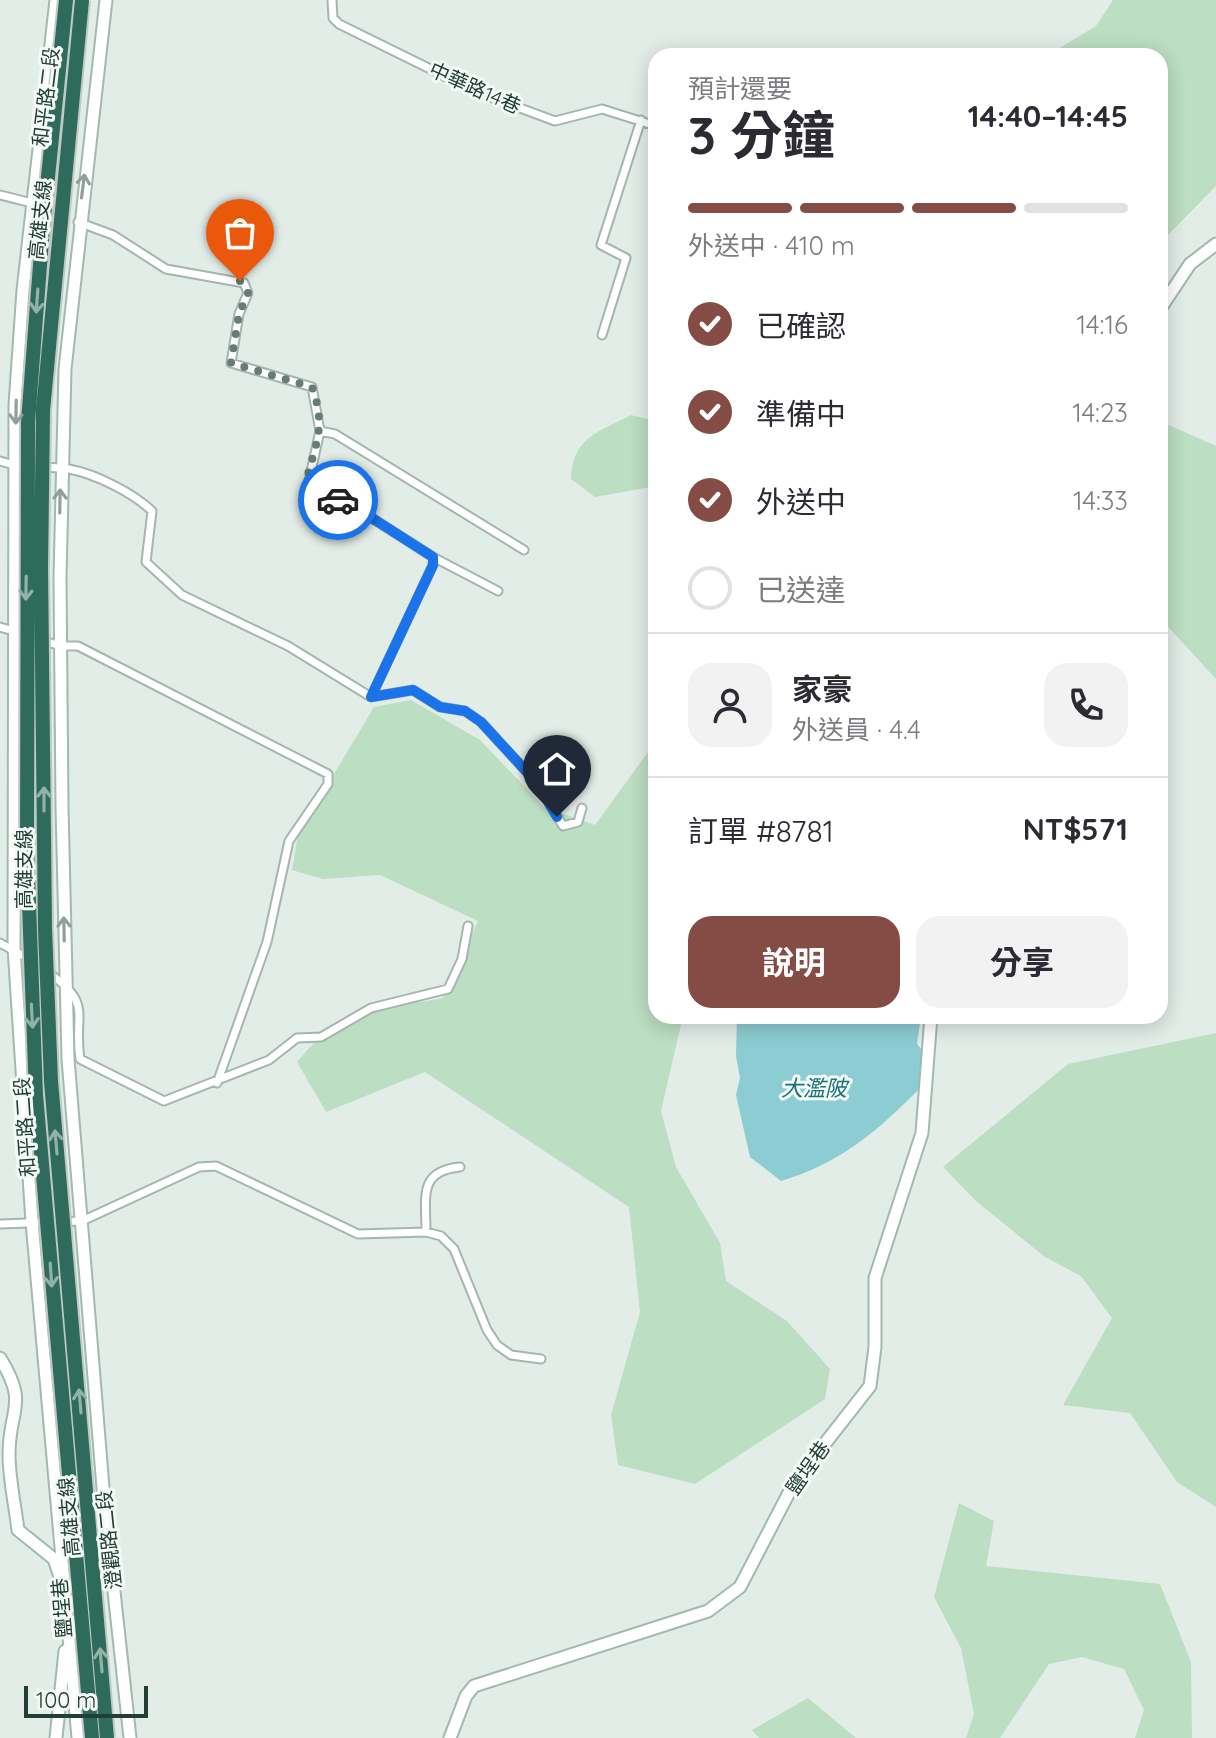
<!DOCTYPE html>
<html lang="zh-TW">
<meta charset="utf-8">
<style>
:root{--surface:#fff;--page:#f2f2f3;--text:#2b2b33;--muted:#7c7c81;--line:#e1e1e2;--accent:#854c45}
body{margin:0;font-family:Quicksand,"Noto Sans TC",sans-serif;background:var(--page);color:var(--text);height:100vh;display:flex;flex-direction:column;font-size:30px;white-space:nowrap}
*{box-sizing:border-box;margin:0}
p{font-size:26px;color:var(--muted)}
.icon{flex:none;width:44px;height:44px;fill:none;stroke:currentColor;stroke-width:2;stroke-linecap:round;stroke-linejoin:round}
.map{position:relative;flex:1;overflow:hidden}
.details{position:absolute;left:648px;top:48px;width:520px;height:976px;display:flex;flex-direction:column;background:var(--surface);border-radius:24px;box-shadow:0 4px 20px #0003}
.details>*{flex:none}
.scale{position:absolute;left:24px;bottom:20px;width:124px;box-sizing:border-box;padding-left:8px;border:4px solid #223f35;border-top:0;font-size:22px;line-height:28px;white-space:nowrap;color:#223f35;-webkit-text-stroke:6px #f4f9f6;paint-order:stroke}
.pin{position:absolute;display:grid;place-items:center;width:68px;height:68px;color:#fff;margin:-82px -34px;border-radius:50% 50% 50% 0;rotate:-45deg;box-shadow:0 0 8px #0007}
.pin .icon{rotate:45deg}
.courier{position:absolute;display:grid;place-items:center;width:80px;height:80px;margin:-40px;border:6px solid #1a73e8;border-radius:50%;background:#fff;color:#222;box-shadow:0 2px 10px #0007}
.overview em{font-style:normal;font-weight:700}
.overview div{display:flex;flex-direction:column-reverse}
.overview{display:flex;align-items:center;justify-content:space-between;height:136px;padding:0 40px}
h1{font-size:52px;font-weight:700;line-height:60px}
.bar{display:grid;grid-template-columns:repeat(4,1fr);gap:12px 8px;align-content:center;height:96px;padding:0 40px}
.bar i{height:10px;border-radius:6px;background:var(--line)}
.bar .on{background:var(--accent)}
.bar p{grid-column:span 4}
.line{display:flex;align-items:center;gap:20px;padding:0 40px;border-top:2px solid var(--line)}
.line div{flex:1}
.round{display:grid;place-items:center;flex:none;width:84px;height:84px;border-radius:24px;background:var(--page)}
ol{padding:0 40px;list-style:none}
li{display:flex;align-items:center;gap:24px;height:88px}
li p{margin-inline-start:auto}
li .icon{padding:8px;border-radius:50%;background:var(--accent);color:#fff;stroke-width:4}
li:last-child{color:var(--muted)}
li i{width:44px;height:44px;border:4px solid var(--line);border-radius:50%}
.primary-button{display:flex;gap:16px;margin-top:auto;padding:16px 40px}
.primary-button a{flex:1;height:92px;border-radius:24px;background:var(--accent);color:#fff;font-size:32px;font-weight:700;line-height:92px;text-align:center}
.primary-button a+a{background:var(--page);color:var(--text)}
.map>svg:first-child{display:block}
.green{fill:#bcdec2}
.water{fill:#8bcdd2}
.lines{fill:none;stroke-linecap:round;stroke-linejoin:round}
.street-casing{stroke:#a5b5af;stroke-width:11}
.secondary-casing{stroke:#a1b9af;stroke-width:15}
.street{stroke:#fff;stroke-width:7}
.secondary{stroke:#fff;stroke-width:11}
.highway-bridge-casing{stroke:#c1c9c6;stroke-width:18;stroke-linecap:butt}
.highway-bridge{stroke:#2e6b5a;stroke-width:14}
.oneway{stroke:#909f9a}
.oneway2{stroke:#91b2a8}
.done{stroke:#667c74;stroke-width:8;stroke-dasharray:0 14.4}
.route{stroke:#1a73e8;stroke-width:10}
.labels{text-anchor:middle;stroke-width:6;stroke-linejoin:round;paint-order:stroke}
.street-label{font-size:20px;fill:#223f35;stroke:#f4f9f6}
.water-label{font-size:22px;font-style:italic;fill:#1b737c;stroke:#f4f9f6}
</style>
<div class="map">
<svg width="1216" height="1738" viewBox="0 0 1216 1738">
<rect width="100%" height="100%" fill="#e3ede8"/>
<path class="green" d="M 1113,0 L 1216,0 L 1216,186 L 1160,243 L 1160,56 L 1046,56 L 1096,26 Z
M 631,415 L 656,421 L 656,486 L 595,497 L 571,479 C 572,438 598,432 631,415 Z
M 1160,421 L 1216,446 L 1216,679 L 1160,618 Z
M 411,700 L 480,740 L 544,807 L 595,825 L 656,741 L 656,1016 L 683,1016 L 661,1111 L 676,1167 L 720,1243 L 726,1281 L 787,1321 L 830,1369 L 825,1399 L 695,1484 L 618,1465 L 611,1415 L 640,1312 L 629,1207 L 425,1072 L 326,1112 L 297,1062 C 342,1007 378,1010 443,998 L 478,921 L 380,875 L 323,879 L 292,870 L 298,834 L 374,707 Z
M 1216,1033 L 1216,1507 L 1177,1482 L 1130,1413 L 1063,1405 L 1112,1318 L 1081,1276 L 1045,1257 L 976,1201 L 943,1167 L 1068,1064 Z
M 959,1503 L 994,1521 L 986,1566 L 1160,1584 L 1191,1662 L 1192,1738 L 1135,1738 L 1144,1710 L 1124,1669 L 1082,1657 L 1049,1664 L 1000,1738 L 966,1738 L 974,1714 L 961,1648 L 934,1597 Z
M 808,1698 L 856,1738 L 759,1738 L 752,1730 Z"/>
<path class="water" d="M 737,1016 L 921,1016 L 917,1044 L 925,1054 L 922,1086 C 880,1129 840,1164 781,1181 L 750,1157 L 736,1095 L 740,1078 L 736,1056 Z"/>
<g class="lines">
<g class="street-casing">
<path id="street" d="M 332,0 L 333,18 L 339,24 L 477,92 L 555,121 L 602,109 L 656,126
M 0,195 L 32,203
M 78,222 L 113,235 L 166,269 L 244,283 L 248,293 L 239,314 L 231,363 L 312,387 L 320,431 L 308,485 L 364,513 L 433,557 L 498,591
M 602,335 L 626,258 L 601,245 L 641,120
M 320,431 L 335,434 L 524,550
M 0,461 C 23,469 45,466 69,469 C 96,474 133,493 152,511 L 146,562 L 182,595 L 288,646 L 371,697 L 413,690 L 440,707 L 465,711 L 481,722 L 537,783 L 563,826 L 578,822 L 582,808
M 0,627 L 17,632
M 40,640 L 61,646 L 78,646 L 328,774 L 328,784 L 289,841 L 267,942 L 217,1083
M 371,697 L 433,565 L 433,557
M 0,943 L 29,959
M 49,973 C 94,1005 73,1013 80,1059 L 164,1101 L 269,1060 L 297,1038 L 321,1037 L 371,1008 L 448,989 L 462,959 L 468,926
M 0,1224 L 82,1221 L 199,1167 L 216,1166 L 358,1234 L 426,1232 L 441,1236 L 454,1249 L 487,1330 L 497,1345 L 511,1355 L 541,1359
M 426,1232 C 426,1197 418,1171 460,1167"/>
</g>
<g class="secondary-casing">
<path id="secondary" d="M 56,0 L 23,290 L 15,405 L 14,948 L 32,1222 L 78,1738
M 106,0 L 65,369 L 60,577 L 62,807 L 68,1059 L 104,1500 L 130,1738
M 1160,309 L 1190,264 L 1216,244
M 0,1358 C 29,1405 9,1408 9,1454 C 9,1479 15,1505 18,1530 L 54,1559 L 59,1574
M 56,1738 L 65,1651
M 450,1738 L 466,1696 L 474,1686 L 708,1611 L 740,1587 L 794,1483 L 870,1386 L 875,1347 L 875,1278 L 922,1133 L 931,1016"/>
</g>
<use href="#street" class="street"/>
<use href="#secondary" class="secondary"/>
<g class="highway-bridge-casing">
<path id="highway-bridge" d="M 66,0 L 43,226 L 28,422 L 27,849 L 36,1095 L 92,1738
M 82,0 L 43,410 L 41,568 L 45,929 L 51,1081 L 107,1738"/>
</g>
<use href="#highway-bridge" class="highway-bridge"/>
</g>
<defs><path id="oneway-shaft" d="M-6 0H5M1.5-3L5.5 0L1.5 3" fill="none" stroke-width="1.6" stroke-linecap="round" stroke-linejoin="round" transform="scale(2)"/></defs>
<g class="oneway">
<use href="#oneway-shaft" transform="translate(83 186) rotate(-83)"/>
<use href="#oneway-shaft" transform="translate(16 412) rotate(91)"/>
<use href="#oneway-shaft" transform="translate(60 501) rotate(-89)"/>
<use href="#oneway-shaft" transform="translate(64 929) rotate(-91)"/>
</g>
<g class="oneway2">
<use href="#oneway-shaft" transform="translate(37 301) rotate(94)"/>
<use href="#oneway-shaft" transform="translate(26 588) rotate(91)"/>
<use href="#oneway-shaft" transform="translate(44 799) rotate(-90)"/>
<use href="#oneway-shaft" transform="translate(32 1016) rotate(87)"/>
<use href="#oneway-shaft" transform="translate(56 1142) rotate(-95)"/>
<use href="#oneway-shaft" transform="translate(51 1275) rotate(86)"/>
<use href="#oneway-shaft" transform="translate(80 1401) rotate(-95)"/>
<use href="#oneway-shaft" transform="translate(101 1660) rotate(-95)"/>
</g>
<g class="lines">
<path class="done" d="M 240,281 L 248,293 L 239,314 L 231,363 L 312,387 C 327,428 315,444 306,482 L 311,488 L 338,500"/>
<path class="route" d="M 338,500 L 364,513 L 433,557 L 433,565 L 371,697 L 413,690 L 440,707 L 465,711 L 481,722 L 537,783 L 557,817"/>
</g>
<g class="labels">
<g class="street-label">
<text transform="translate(475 88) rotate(24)" y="7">中華路14巷</text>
<text transform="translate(46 97) rotate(-83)" y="7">和平路二段</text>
<text transform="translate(40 220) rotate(-84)" y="7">高雄支線</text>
<text transform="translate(24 869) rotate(-90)" y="7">高雄支線</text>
<text transform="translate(25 1127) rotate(-94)" y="7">和平路二段</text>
<text transform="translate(808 1468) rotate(-55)" y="7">鹽埕巷</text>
<text transform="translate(69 1517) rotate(-95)" y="7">高雄支線</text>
<text transform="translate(109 1540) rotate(-96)" y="7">澄觀路二段</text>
<text transform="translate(62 1608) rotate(-95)" y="7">鹽埕巷</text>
</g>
<g class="water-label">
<text x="814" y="1096">大濫陂</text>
</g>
</g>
</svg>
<div class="scale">100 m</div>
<div class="pin" style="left:240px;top:281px;background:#ea580c"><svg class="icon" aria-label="bag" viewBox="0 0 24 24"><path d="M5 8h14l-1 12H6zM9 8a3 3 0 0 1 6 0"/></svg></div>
<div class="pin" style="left:557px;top:817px;background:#1f2937"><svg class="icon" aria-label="home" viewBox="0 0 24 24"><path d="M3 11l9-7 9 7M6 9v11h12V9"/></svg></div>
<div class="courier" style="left:338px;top:500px"><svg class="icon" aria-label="car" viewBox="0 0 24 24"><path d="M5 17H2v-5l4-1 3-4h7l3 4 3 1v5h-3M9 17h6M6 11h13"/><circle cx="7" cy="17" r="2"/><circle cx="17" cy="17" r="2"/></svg></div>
<section class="details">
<div class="overview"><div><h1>3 分鐘</h1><p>預計還要</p></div><em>14:40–14:45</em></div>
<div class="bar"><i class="on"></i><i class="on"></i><i class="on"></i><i></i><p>外送中 · 410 m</p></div>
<ol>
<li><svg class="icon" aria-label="check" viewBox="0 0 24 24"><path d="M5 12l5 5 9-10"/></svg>已確認<p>14:16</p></li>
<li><svg class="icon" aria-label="check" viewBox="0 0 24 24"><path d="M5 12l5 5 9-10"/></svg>準備中<p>14:23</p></li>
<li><svg class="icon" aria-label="check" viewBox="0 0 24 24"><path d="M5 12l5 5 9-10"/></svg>外送中<p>14:33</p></li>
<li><i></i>已送達</li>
</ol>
<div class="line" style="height:144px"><a class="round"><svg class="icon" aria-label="person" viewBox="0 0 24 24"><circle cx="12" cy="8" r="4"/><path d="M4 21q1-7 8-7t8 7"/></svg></a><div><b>家豪</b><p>外送員 · 4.4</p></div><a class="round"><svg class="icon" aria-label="phone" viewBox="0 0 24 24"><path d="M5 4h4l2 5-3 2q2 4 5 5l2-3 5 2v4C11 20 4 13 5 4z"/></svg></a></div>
<div class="line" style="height:104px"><div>訂單 #8781</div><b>NT$571</b></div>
<div class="primary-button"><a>說明</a><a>分享</a></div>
</section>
</div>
